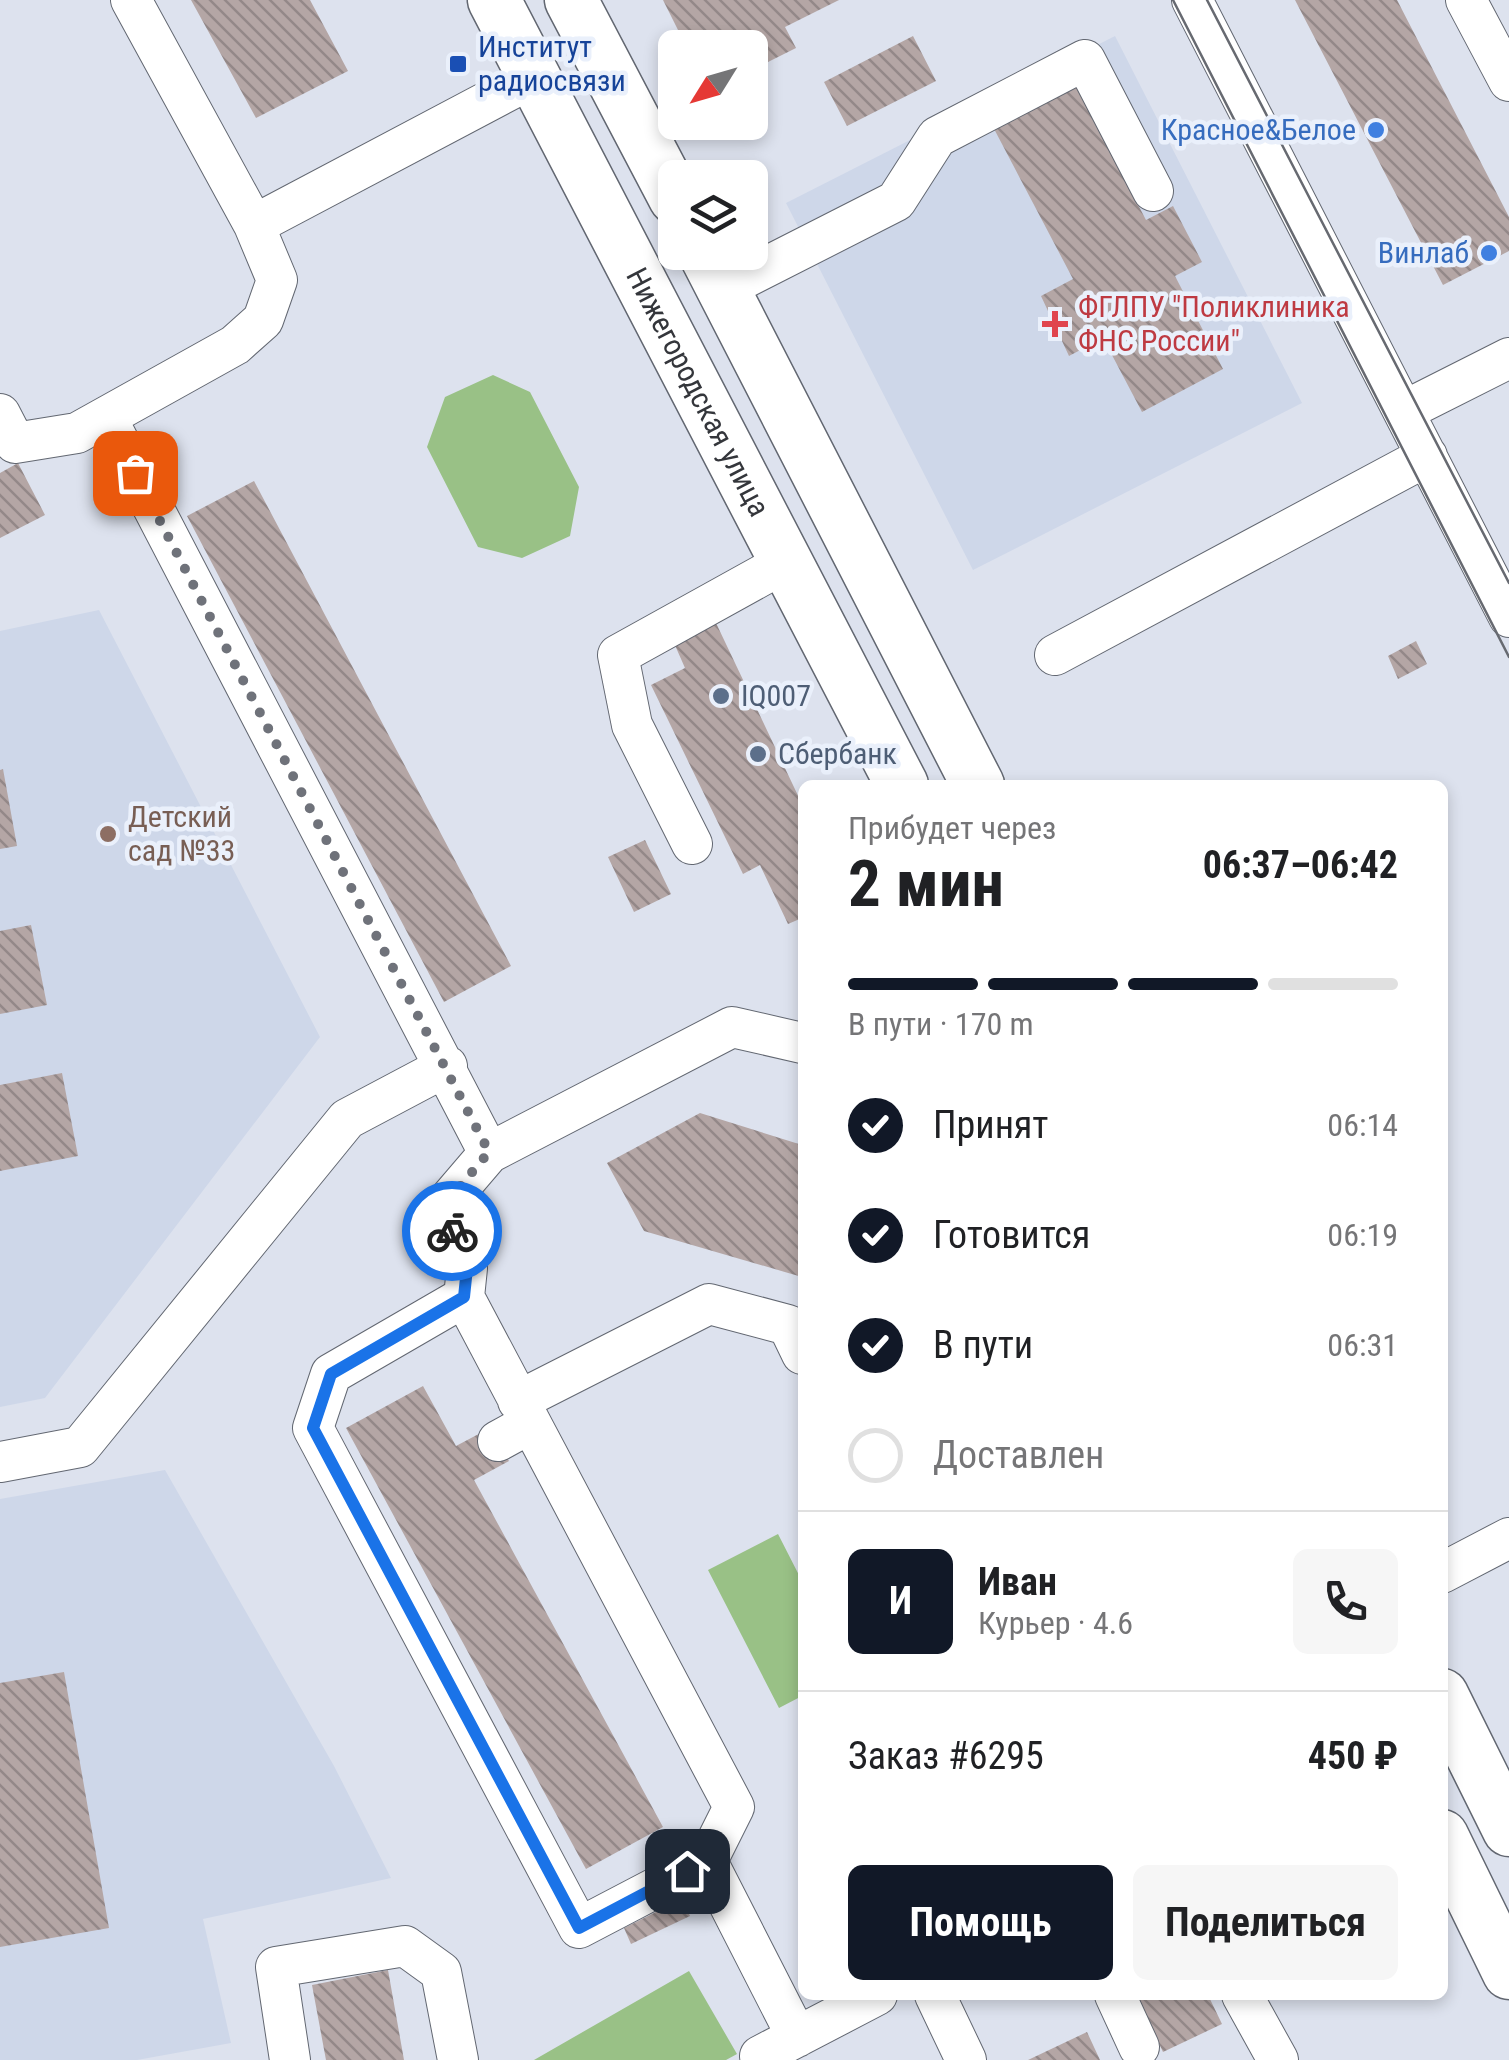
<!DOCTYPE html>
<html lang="ru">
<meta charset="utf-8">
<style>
:root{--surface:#fff;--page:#f6f6f6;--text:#202124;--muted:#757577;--line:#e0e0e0;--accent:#111827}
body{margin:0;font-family:"Roboto Condensed",sans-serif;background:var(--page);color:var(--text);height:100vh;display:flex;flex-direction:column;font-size:38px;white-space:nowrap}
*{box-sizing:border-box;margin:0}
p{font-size:32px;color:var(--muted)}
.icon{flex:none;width:55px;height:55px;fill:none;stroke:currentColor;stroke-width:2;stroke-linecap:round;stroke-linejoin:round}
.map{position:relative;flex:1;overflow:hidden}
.panel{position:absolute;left:798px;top:780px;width:650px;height:1220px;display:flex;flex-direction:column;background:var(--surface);border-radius:15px;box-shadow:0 5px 15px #0003}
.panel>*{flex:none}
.needle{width:65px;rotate:233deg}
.tools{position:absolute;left:658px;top:30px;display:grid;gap:20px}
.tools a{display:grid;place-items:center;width:110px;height:110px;border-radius:15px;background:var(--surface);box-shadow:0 5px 15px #0003;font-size:50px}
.pin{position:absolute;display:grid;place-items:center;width:85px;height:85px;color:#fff;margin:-42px;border-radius:20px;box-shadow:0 5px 15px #0006}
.courier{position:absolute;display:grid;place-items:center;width:100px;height:100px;margin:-50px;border:8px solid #1a73e8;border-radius:50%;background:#fff;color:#222;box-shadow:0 2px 12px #0007}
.summary em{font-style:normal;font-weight:700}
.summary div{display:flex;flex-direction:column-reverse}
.summary{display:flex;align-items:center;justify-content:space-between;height:170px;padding:0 50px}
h1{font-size:65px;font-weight:700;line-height:75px}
.bar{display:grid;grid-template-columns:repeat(4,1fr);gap:15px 10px;align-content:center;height:120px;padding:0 50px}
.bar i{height:12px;border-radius:8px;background:var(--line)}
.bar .current{background:var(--accent)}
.bar p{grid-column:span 4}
.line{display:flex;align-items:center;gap:25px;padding:0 50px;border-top:2px solid var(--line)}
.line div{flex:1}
.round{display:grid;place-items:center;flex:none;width:105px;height:105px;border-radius:15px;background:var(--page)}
ol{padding:0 50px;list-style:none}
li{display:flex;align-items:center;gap:30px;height:110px}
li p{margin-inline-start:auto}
li .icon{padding:10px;border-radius:50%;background:var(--accent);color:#fff;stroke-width:4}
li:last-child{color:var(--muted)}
li i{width:55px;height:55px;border:5px solid var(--line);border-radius:50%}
.primary-button{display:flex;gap:20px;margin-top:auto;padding:20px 50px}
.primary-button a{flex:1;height:115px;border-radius:15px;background:var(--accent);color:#fff;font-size:40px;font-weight:700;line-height:115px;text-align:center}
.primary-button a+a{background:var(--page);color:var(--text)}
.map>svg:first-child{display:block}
.built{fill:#ced7e9}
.park{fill:#99c186}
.building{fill:url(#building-back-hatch)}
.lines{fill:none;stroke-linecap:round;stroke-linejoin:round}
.minor-casing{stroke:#626771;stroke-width:42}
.major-casing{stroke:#626771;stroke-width:55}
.minor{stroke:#fff;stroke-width:40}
.major{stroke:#fff;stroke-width:52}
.tram{stroke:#676a71;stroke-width:2.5}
.done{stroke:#6f727a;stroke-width:10;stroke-dasharray:0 18}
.route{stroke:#1a73e8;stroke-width:12}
.transit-dot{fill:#1a4fb4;stroke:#eaf0fb;stroke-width:4}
.shop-dot{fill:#3f7fe0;stroke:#eaf0fb;stroke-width:4}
.health-dot{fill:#e0444e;stroke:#eaf0fb;stroke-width:4}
.service-dot{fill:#5c6f8a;stroke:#eaf0fb;stroke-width:4}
.education-dot{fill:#8d6e63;stroke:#eaf0fb;stroke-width:4}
.labels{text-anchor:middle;stroke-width:9;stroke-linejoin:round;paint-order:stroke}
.transit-label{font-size:30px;fill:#164399;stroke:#eaf0fb;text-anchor:start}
.shop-label{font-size:30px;fill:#366cbe;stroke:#eaf0fb;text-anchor:end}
.health-label{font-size:30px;fill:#be3a42;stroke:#eaf0fb;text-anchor:start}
.street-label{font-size:30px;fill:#34363b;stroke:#eaf0fb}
.service-label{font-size:30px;fill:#4e5e75;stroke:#eaf0fb;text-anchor:start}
.education-label{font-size:30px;fill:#785e54;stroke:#eaf0fb;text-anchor:start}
</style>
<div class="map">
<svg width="1509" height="2060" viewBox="0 0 1509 2060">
<defs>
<pattern id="building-back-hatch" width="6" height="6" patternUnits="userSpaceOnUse" patternTransform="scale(2.5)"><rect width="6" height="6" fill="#b4a6a5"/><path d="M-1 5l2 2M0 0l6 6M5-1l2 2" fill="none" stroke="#938888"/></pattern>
</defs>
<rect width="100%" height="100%" fill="#dde2ee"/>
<path class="built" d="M 1115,36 L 1302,403 L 973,570 L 786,203 Z
M 99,610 L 320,1037 L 45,1398 L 0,1407 L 0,631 Z
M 165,1470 L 334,1766 L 391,1878 L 203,1919 L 231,2043 L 137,2060 L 0,2060 L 0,1499 Z"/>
<path class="park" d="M 493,375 L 530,392 L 579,487 L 570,536 L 522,558 L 478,547 L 427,447 L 445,397 Z
M 778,1534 L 802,1581 L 802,1696 L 779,1708 L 708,1570 Z
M 689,1971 L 737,2054 L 726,2060 L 534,2060 Z"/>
<path class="building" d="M 191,0 L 310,0 L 348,71 L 256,118 Z
M 663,0 L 839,0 L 785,27 L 796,48 L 750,71 L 750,48 L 687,48 Z
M 1295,0 L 1397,0 L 1509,217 L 1509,251 L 1443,285 Z
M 913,36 L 936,81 L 847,126 L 824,82 Z
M 1074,82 L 1146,220 L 1173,206 L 1202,262 L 1175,276 L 1223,369 L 1142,412 L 1103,338 L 1069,356 L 1041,296 L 1073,279 L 992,125 Z
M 18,463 L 45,515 L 0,538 L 0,473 Z
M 254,481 L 511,966 L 444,1002 L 187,516 Z
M 716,623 L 802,804 L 802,918 L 788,924 L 760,865 L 743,874 L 651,685 L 685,668 L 674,643 Z
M 1416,641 L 1427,664 L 1398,679 L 1388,656 Z
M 3,769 L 17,846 L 0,849 L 0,770 Z
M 645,840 L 671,894 L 634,912 L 608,857 Z
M 31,925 L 47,1005 L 0,1014 L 0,931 Z
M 62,1073 L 78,1156 L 0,1171 L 0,1085 Z
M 700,1113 L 802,1145 L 802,1277 L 644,1231 L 607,1163 Z
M 423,1386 L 456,1446 L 490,1428 L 509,1461 L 474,1480 L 663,1827 L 586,1869 L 346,1428 Z
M 64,1672 L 109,1928 L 0,1947 L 0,1683 Z
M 679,1893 L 690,1916 L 631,1944 L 624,1928 L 666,1907 L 667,1899 Z
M 388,1970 L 404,2060 L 326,2060 L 312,1985 Z
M 1136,1995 L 1208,1995 L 1222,2024 L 1163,2052 Z
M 1087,2032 L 1100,2060 L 1028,2060 Z"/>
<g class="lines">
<g class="minor-casing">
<path id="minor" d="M 131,0 L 254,225
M 1192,0 L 1509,617
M 1466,0 L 1509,81
M 723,289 L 896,201 L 937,137 L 1085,60 L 1153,191
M 1404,411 L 1509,358
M 0,414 L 15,443 L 77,433 L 235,345 L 263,320 L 277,280 L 254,225 L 534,77
M 106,417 L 489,1153 L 442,1208 L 467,1268 L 464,1297 L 734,1807 L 707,1861 L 797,2037
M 1055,655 L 1427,456
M 692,844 L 632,725 L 618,655 L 786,562
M 489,1153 L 732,1027 L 802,1043
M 464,1297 L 331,1374 L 313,1428 L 579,1928 L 707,1861
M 518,1401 L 709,1304 L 788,1325 L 802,1354
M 498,1441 L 529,1424
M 0,1462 L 80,1447 L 347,1119 L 447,1066
M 1442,1573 L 1509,1538
M 935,1995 L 966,2060
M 1115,1995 L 1139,2047
M 1242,1995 L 1278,2060
M 760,2056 L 877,1995
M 290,2060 L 276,1967 L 405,1946 L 441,1972 L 458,2060"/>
</g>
<g class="major-casing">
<g id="major">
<path id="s1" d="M 494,0 L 902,785"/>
<path d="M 571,0 L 675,198"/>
<path d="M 704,252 L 978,785"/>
<path d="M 1442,1695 L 1509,1830"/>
<path d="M 1442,1836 L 1509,1973"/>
</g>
</g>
<use href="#minor" class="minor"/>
<use href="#major" class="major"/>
<path class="tram" d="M 1173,0 L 1509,657
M 1207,0 L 1509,583"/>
</g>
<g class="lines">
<path class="done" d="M 135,473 L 489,1152 L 442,1208 L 452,1231"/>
<path class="route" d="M 452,1231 L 467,1268 L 464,1297 L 331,1374 L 313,1428 L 579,1928 L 687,1871"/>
</g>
<rect class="transit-dot" x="448" y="54" width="20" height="20" rx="5"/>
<g class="shop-dot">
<circle cx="1376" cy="130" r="10"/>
<circle cx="1489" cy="253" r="10"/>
</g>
<path class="health-dot" d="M1050 309h10v10h10v10h-10v10h-10v-10h-10v-10h10z"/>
<g class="service-dot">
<circle cx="721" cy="696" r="10"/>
<circle cx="758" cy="754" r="10"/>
</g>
<circle class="education-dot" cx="108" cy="834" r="10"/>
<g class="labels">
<g class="transit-label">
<text x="478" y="57">Институт<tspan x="478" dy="34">радиосвязи</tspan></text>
</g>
<g class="shop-label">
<text x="1356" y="140">Красное&amp;Белое</text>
<text x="1469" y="263">Винлаб</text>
</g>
<g class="health-label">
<text x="1078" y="317">ФГЛПУ "Поликлиника<tspan x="1078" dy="34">ФНС России"</tspan></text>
</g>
<g class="street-label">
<text dy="10" stroke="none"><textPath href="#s1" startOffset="442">Нижегородская улица</textPath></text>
</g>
<g class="service-label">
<text x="741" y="706">IQ007</text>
<text x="778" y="764">Сбербанк</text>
</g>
<g class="education-label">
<text x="128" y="827">Детский<tspan x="128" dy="34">сад №33</tspan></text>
</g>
</g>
</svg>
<div class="tools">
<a><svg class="needle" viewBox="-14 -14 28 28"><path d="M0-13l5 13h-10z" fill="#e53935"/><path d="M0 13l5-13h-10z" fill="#757577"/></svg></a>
<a><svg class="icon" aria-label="layers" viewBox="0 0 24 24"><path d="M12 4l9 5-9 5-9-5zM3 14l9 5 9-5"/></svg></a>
</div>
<div class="pin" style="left:135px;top:473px;background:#ea580c"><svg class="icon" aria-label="bag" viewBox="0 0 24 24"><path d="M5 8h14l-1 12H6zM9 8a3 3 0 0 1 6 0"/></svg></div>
<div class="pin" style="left:687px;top:1871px;background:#1f2937"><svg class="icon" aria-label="home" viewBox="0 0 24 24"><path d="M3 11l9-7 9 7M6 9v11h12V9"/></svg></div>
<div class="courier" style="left:452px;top:1231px"><svg class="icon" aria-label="bike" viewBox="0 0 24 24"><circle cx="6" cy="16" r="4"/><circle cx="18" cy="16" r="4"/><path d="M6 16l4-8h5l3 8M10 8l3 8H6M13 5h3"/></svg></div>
<section class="panel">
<div class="summary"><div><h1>2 мин</h1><p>Прибудет через</p></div><em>06:37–06:42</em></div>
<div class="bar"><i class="current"></i><i class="current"></i><i class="current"></i><i></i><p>В пути · 170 m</p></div>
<ol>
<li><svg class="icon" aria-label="check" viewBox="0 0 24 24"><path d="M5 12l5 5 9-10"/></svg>Принят<p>06:14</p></li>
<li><svg class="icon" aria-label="check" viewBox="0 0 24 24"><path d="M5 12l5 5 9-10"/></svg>Готовится<p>06:19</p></li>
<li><svg class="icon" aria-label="check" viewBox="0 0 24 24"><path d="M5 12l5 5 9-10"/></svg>В пути<p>06:31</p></li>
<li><i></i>Доставлен</li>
</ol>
<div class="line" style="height:180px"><b class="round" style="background:var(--accent);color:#fff">И</b><div><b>Иван</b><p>Курьер · 4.6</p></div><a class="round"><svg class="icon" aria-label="phone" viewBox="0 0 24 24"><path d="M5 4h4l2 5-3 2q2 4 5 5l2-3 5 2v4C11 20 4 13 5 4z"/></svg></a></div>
<div class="line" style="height:130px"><div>Заказ #6295</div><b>450 ₽</b></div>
<div class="primary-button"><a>Помощь</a><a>Поделиться</a></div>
</section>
</div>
